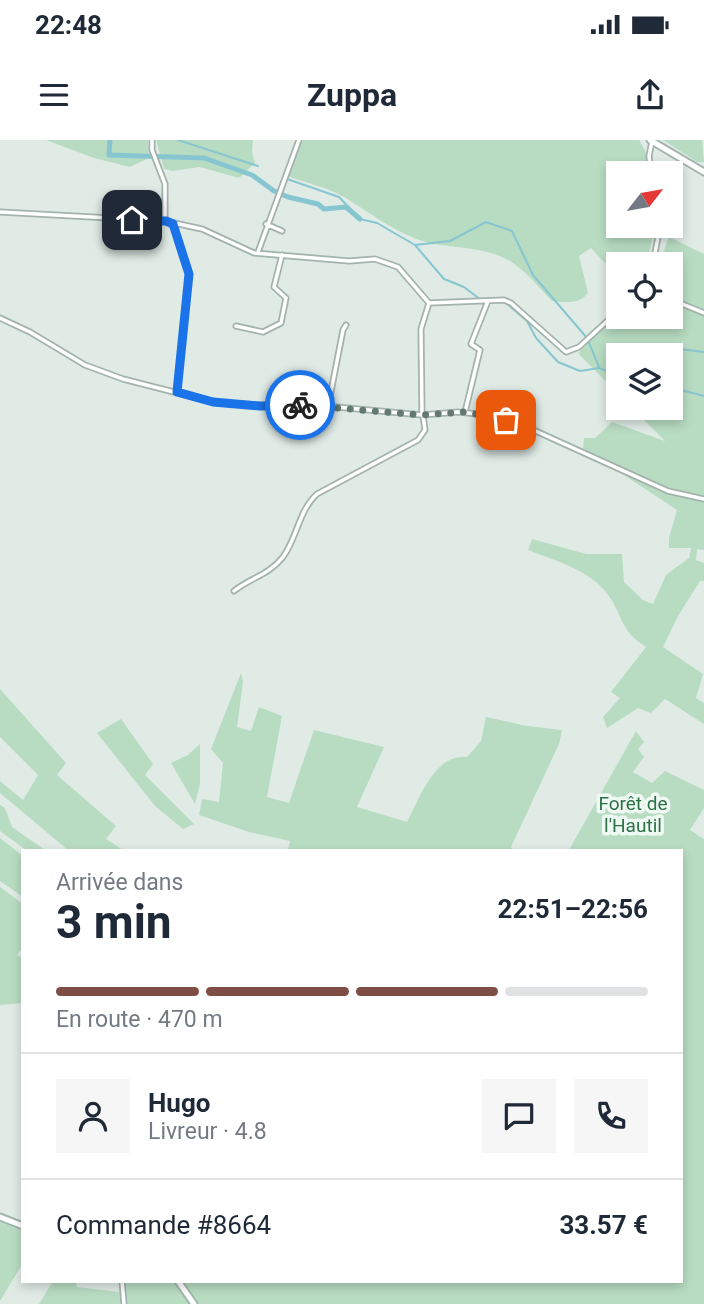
<!DOCTYPE html>
<html lang="fr">
<meta charset="utf-8">
<style>
:root{--surface:#fff;--page:#f6f6f7;--text:#1f2937;--muted:#747a83;--line:#e0e1e3;--accent:#7e4e45}
body{margin:0;font-family:Roboto,sans-serif;background:var(--page);color:var(--text);height:100vh;display:flex;flex-direction:column;font-size:26px;white-space:nowrap}
*{box-sizing:border-box;margin:0}
p{font-size:23px;color:var(--muted)}
.icon{flex:none;width:38px;height:38px;fill:none;stroke:currentColor;stroke-width:2;stroke-linecap:round;stroke-linejoin:round}
.map{position:relative;flex:1;overflow:hidden}
.panel{position:absolute;left:21px;top:709px;width:662px;height:434px;display:flex;flex-direction:column;background:var(--surface);border-radius:0px;box-shadow:0 4px 10px #0003}
.panel>*{flex:none}
.needle{width:46px;rotate:59deg}
.buttons{position:absolute;left:606px;top:21px;display:grid;gap:14px}
.buttons a{display:grid;place-items:center;width:77px;height:77px;border-radius:0px;background:var(--surface);box-shadow:0 4px 10px #0003;font-size:35px}
.pin{position:absolute;display:grid;place-items:center;width:60px;height:60px;color:#fff;margin:-30px;border-radius:14px;box-shadow:0 4px 10px #0006}
.courier{position:absolute;display:grid;place-items:center;width:70px;height:70px;margin:-35px;border:5px solid #1a73e8;border-radius:50%;background:#fff;color:#222;box-shadow:0 2px 9px #0007}
.overview em{font-style:normal;font-weight:700}
.overview div{display:flex;flex-direction:column-reverse}
.overview{display:flex;align-items:center;justify-content:space-between;height:119px;padding:0 35px}
h1{font-size:46px;font-weight:700;line-height:52px}
.bar{display:grid;grid-template-columns:repeat(4,1fr);gap:10px 7px;align-content:center;height:84px;padding:0 35px}
.bar i{height:9px;border-radius:5px;background:var(--line)}
.bar .active{background:var(--accent)}
.bar p{grid-column:span 4}
.line{display:flex;align-items:center;gap:18px;padding:0 35px;border-top:2px solid var(--line)}
.line div{flex:1}
.round{display:grid;place-items:center;flex:none;width:74px;height:74px;border-radius:0px;background:var(--page)}
.status{display:flex;justify-content:space-between;align-items:center;height:49px;padding:0 35px;background:var(--surface);direction:ltr}
.status svg{height:19px;fill:currentColor}
header{display:flex;justify-content:space-between;align-items:center;height:91px;padding:0 35px;background:var(--surface);font-size:32px;font-weight:700}
.map>svg:first-child{display:block}
.green{fill:#b8dcc2}
.lines{fill:none;stroke-linecap:round;stroke-linejoin:round}
.stream{stroke:#87c6d1;stroke-width:2}
.canal{stroke:#87c6d1;stroke-width:5}
.minor-casing{stroke:#a3b3ad;stroke-width:7}
.tertiary-casing{stroke:#a3b3ad;stroke-width:9}
.secondary-casing{stroke:#9fb7ae;stroke-width:9}
.minor{stroke:#fff;stroke-width:3.5}
.tertiary{stroke:#fff;stroke-width:5}
.secondary{stroke:#fff;stroke-width:5}
.done{stroke:#647972;stroke-width:7;stroke-dasharray:0 12.6}
.route{stroke:#1a73e8;stroke-width:9}
.labels{text-anchor:middle;stroke-width:7;stroke-linejoin:round;paint-order:stroke}
.park-label{font-size:19px;fill:#2b7246;stroke:#f0f8f4}
</style>
<div class="status"><b>22:48</b><svg viewBox="0 0 49 12"><path d="M0 12V9h3v3zM5 12V6h3v6zM10 12V3h3v9zM15 12V0h3v12zM26 1h20v11H26zM47 4h2v5h-2z"/></svg></div>
<header><svg class="icon" aria-label="menu" viewBox="0 0 24 24"><path d="M4 6h16M4 12h16M4 18h16"/></svg>Zuppa<svg class="icon" aria-label="share" viewBox="0 0 24 24"><path d="M12 15V3M7 8l5-5 5 5M5 13v7h14v-7"/></svg></header>
<div class="map">
<svg width="704" height="1164" viewBox="0 0 704 1164">
<rect width="100%" height="100%" fill="#e0ebe6"/>
<path class="green" d="M 46,0 L 148,0 L 149,18 L 130,27 L 94,18 Z
M 156,0 L 253,0 L 252,12 L 255,23 L 239,38 L 200,27 L 172,31 L 164,29 Z
M 301,0 L 639,0 L 645,10 L 649,33 L 618,33 L 618,86 L 655,86 L 647,124 L 618,124 L 618,137 L 591,108 L 579,116 L 588,153 C 579,165 565,162 552,161 C 538,147 526,130 508,120 C 480,104 443,110 414,98 C 388,87 367,71 344,57 C 327,47 305,43 288,36 Z
M 663,0 L 702,0 L 704,22 L 697,22 Z
M 669,97 L 704,114 L 704,410 L 697,409 L 696,420 L 704,423 L 704,441 L 700,441 L 678,476 L 663,507 L 703,534 L 696,558 L 704,563 L 704,584 L 665,559 L 651,573 L 638,568 L 607,588 L 603,577 L 620,558 L 611,552 L 646,507 C 618,490 623,472 605,451 C 587,429 553,420 528,410 L 532,399 L 586,414 L 622,414 L 624,442 L 643,460 L 653,464 L 666,435 L 689,418 L 691,408 L 669,408 L 669,398 L 677,370 L 583,308 L 584,298 L 595,298 L 612,282 L 665,301 L 632,268 L 670,268 L 670,215 L 618,215 L 618,254 L 578,213 L 618,174 L 618,177 L 670,177 L 670,162 L 685,167 L 670,158 L 670,124 L 659,124 Z
M 241,533 L 243,542 L 237,587 L 251,591 L 259,567 L 282,576 L 267,657 L 289,663 L 314,590 L 384,607 L 357,667 L 407,682 C 420,658 434,614 467,617 L 481,601 L 486,577 L 527,586 L 562,590 L 559,604 L 511,707 L 513,710 L 288,710 L 290,701 L 249,692 L 199,675 L 202,659 L 219,662 L 223,623 L 211,609 Z
M 0,549 L 66,623 L 57,635 L 116,686 L 106,699 L 123,710 L 68,710 L 0,653 L 0,641 L 23,660 L 38,635 L 0,597 Z
M 121,579 L 153,624 L 145,635 L 194,684 L 183,689 L 155,666 L 97,593 Z
M 636,591 L 644,602 L 638,609 L 644,617 L 633,632 L 652,643 L 665,631 L 704,650 L 704,668 L 690,690 L 704,699 L 704,1164 L 39,1164 L 53,1141 L 76,1141 L 77,1147 L 127,1153 L 121,1141 L 681,1141 L 681,710 L 569,710 Z
M 200,604 L 200,644 L 195,664 L 171,623 L 188,615 Z
M 0,665 L 5,668 L 12,687 L 45,710 L 26,710 L 0,691 Z
M 0,698 L 23,716 L 23,757 L 0,741 Z
M 0,747 L 23,764 L 23,807 L 17,815 L 23,819 L 23,863 L 0,865 Z
M 0,1082 L 23,1091 L 23,1123 L 0,1161 Z"/>
<g class="lines">
<path class="stream" d="M 178,0 L 258,26
M 287,39 L 339,57 L 360,79 L 377,83 L 415,105 L 444,139 L 464,147 L 481,160
M 415,105 L 450,101 L 486,82 L 512,91 L 533,135 L 587,198 L 599,227
M 506,163 L 527,181 L 536,198 L 558,222 L 580,231 L 599,228 L 618,236
M 670,215 L 671,208 L 704,212
M 670,247 L 704,256"/>
<path class="canal" d="M 110,0 L 109,15 L 204,18 L 252,35 L 274,51 L 288,57 L 318,64 L 324,69 L 346,67 L 360,79"/>
<g class="minor-casing">
<path id="minor" d="M 152,0 L 152,10 L 165,44 L 165,81
M 651,33 L 649,16 L 652,1
M 0,72 L 165,81 L 202,89 L 254,113 L 349,121 L 375,119 L 398,127 L 429,163 L 504,160 L 511,163 L 566,212 L 579,207 L 618,171
M 173,84 L 189,134 L 177,252
M 266,84 L 282,91
M 258,112 L 299,0
M 653,124 L 660,86
M 670,159 L 704,173
M 0,178 L 30,192 L 85,225 L 123,239 L 213,262 L 260,266 L 326,266 L 422,275 L 458,272 L 488,275 L 518,283 L 668,351 L 704,359
M 236,186 L 263,192 L 281,183 L 286,158 L 274,147 L 282,115
M 328,267 L 343,190 L 346,185
M 465,272 L 480,210 L 471,204 L 488,161
M 422,275 L 421,189 L 429,163
M 234,451 C 250,438 269,435 283,417 C 297,398 299,370 317,354 L 418,300 L 425,290 L 423,275
M 122,1141 L 124,1164"/>
</g>
<g class="tertiary-casing">
<path id="tertiary" d="M 650,0 L 704,32"/>
</g>
<g class="secondary-casing">
<path id="secondary" d="M 0,1077 L 23,1086
M 178,1141 L 194,1164"/>
</g>
<use href="#minor" class="minor"/>
<use href="#tertiary" class="tertiary"/>
<use href="#secondary" class="secondary"/>
</g>
<g class="lines">
<path class="done" d="M 300,265 L 422,275 L 465,272 L 506,280"/>
<path class="route" d="M 132,80 L 166,81 L 173,84 L 189,134 L 177,252 L 213,262 L 260,266 L 300,265"/>
</g>
<g class="labels">
<g class="park-label">
<text x="633" y="670">Forêt de<tspan x="633" dy="22">l'Hautil</tspan></text>
</g>
</g>
</svg>
<div class="buttons">
<a><svg class="needle" viewBox="-14 -14 28 28"><path d="M0-13l5 13h-10z" fill="#e53935"/><path d="M0 13l5-13h-10z" fill="#747a83"/></svg></a>
<a><svg class="icon" aria-label="locate" viewBox="0 0 24 24"><circle cx="12" cy="12" r="6"/><path d="M12 2v4M12 18v4M2 12h4M18 12h4"/></svg></a>
<a><svg class="icon" aria-label="layers" viewBox="0 0 24 24"><path d="M12 4l9 5-9 5-9-5zM3 14l9 5 9-5"/></svg></a>
</div>
<div class="pin" style="left:506px;top:280px;background:#ea580c"><svg class="icon" aria-label="bag" viewBox="0 0 24 24"><path d="M5 8h14l-1 12H6zM9 8a3 3 0 0 1 6 0"/></svg></div>
<div class="pin" style="left:132px;top:80px;background:#1f2937"><svg class="icon" aria-label="home" viewBox="0 0 24 24"><path d="M3 11l9-7 9 7M6 9v11h12V9"/></svg></div>
<div class="courier" style="left:300px;top:265px"><svg class="icon" aria-label="bike" viewBox="0 0 24 24"><circle cx="6" cy="16" r="4"/><circle cx="18" cy="16" r="4"/><path d="M6 16l4-8h5l3 8M10 8l3 8H6M13 5h3"/></svg></div>
<section class="panel">
<div class="overview"><div><h1>3 min</h1><p>Arrivée dans</p></div><em>22:51–22:56</em></div>
<div class="bar"><i class="active"></i><i class="active"></i><i class="active"></i><i></i><p>En route · 470 m</p></div>
<div class="line" style="height:126px"><a class="round"><svg class="icon" aria-label="person" viewBox="0 0 24 24"><circle cx="12" cy="8" r="4"/><path d="M4 21q1-7 8-7t8 7"/></svg></a><div><b>Hugo</b><p>Livreur · 4.8</p></div><a class="round"><svg class="icon" aria-label="chat" viewBox="0 0 24 24"><path d="M4 5h16v11H9l-5 4z"/></svg></a><a class="round"><svg class="icon" aria-label="phone" viewBox="0 0 24 24"><path d="M5 4h4l2 5-3 2q2 4 5 5l2-3 5 2v4C11 20 4 13 5 4z"/></svg></a></div>
<div class="line" style="height:91px"><div>Commande #8664</div><b>33.57 €</b></div>
</section>
</div>
